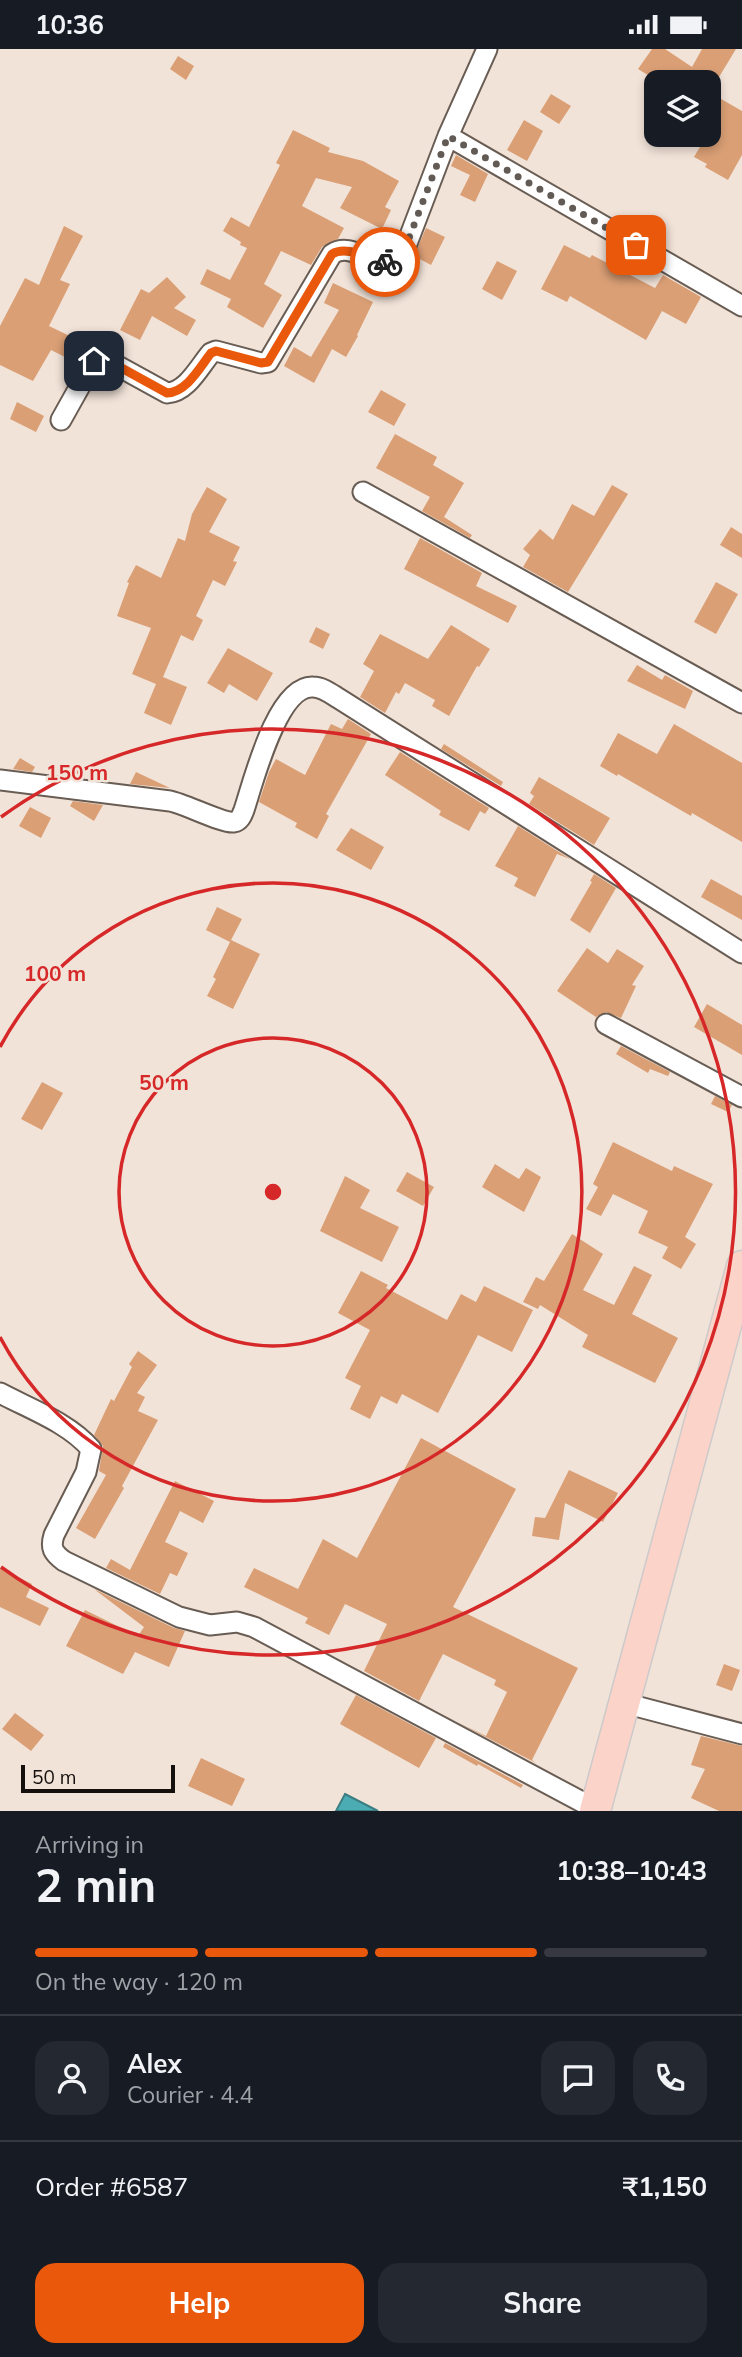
<!DOCTYPE html>
<meta charset="utf-8">
<style>
:root{--surface:#171b24;--page:#242831;--text:#f1f3f6;--muted:#9ea1a6;--line:#363941;--accent:#ea580c}
body{margin:0;font-family:Mulish,sans-serif;background:var(--page);color:var(--text);height:100vh;display:flex;flex-direction:column;font-size:26px;white-space:nowrap}
*{box-sizing:border-box;margin:0}
p{font-size:23px;color:var(--muted)}
.icon{flex:none;width:38px;height:38px;fill:none;stroke:currentColor;stroke-width:2;stroke-linecap:round;stroke-linejoin:round}
.map{position:relative;height:1762px;overflow:hidden}
.sheet{display:flex;flex-direction:column;background:var(--surface);flex:1}
.sheet>*{flex:none}
.buttons{position:absolute;left:644px;top:21px;display:grid;gap:14px}
.buttons a{display:grid;place-items:center;width:77px;height:77px;border-radius:14px;background:var(--surface);box-shadow:0 4px 10px #0003;font-size:35px}
.scale{position:absolute;left:21px;bottom:18px;width:154px;box-sizing:border-box;padding-left:7px;border:4px solid #15100d;border-top:0;font-size:19px;line-height:24px;white-space:nowrap;color:#15100d;-webkit-text-stroke:5px #f2e3d8;paint-order:stroke}
.pin{position:absolute;display:grid;place-items:center;width:60px;height:60px;color:#fff;margin:-30px;border-radius:14px;box-shadow:0 4px 10px #0006}
.courier{position:absolute;display:grid;place-items:center;width:70px;height:70px;margin:-35px;border:5px solid #ea580c;border-radius:50%;background:#fff;color:#222;box-shadow:0 2px 9px #0007}
.head em{font-style:normal;font-weight:700}
.head div{display:flex;flex-direction:column-reverse}
.head{display:flex;align-items:center;justify-content:space-between;height:119px;padding:0 35px}
h1{font-size:46px;font-weight:700;line-height:52px}
.bar{display:grid;grid-template-columns:repeat(4,1fr);gap:10px 7px;align-content:center;height:84px;padding:0 35px}
.bar i{height:9px;border-radius:5px;background:var(--line)}
.bar .current{background:var(--accent)}
.bar p{grid-column:span 4}
.line{display:flex;align-items:center;gap:18px;padding:0 35px;border-top:2px solid var(--line)}
.line div{flex:1}
.round{display:grid;place-items:center;flex:none;width:74px;height:74px;border-radius:21px;background:var(--page)}
.primary-button{display:flex;gap:14px;margin-top:auto;padding:14px 35px}
.primary-button a{flex:1;height:80px;border-radius:21px;background:var(--accent);color:#fff;font-size:28px;font-weight:700;line-height:80px;text-align:center}
.primary-button a+a{background:var(--page);color:var(--text)}
.status{display:flex;justify-content:space-between;align-items:center;height:49px;padding:0 35px;background:var(--surface);direction:ltr}
.status svg{height:19px;fill:currentColor}
.map>svg:first-child{display:block}
.water{fill:#4cacb4;stroke:#3c7d82;stroke-width:2}
.building{fill:#da9f75}
.lines{fill:none;stroke-linecap:round;stroke-linejoin:round}
.minor-casing{stroke:#685c53;stroke-width:23}
.primary-casing{stroke:#cccaca;stroke-width:33}
.minor{stroke:#fff;stroke-width:19}
.primary{stroke:#fbd3c8;stroke-width:30}
.done{stroke:#625a54;stroke-width:7;stroke-dasharray:0 12.6}
.route{stroke:#ea580c;stroke-width:9}
.ring{fill:none;stroke:#d62828;stroke-width:3.5}
.centre{fill:#d62828;stroke:#f2e3d8;stroke-width:3.5}
.ring-label{font-size:21px;text-anchor:middle;font-weight:bold;fill:#d62828;stroke:#f2e3d8;stroke-width:5;stroke-linejoin:round;paint-order:stroke}
</style>
<div class="status"><b>10:36</b><svg viewBox="0 0 49 12"><path d="M0 12V9h3v3zM5 12V6h3v6zM10 12V3h3v9zM15 12V0h3v12zM26 1h20v11H26zM47 4h2v5h-2z"/></svg></div>
<div class="map">
<svg width="742" height="1762" viewBox="0 0 742 1762">
<rect width="100%" height="100%" fill="#f2e3d8"/>
<path class="water" d="M 345,1745 L 378,1762 L 336,1762 Z"/>
<path class="building" d="M 652,0 L 665,0 L 692,18 L 702,0 L 736,0 L 716,33 L 659,33 L 638,20 Z
M 178,7 L 194,17 L 186,31 L 170,20 Z
M 709,43 L 742,62 L 742,106 L 728,131 L 705,118 L 707,115 L 694,108 L 707,86 L 709,86 Z
M 551,45 L 571,57 L 559,75 L 540,63 Z
M 524,71 L 543,82 L 527,112 L 507,101 Z
M 293,81 L 330,99 L 328,103 L 363,112 L 399,132 L 385,158 L 391,161 L 382,180 L 340,159 L 352,138 L 316,129 L 302,157 L 344,179 L 338,190 L 322,198 L 311,216 L 281,202 L 264,235 L 282,246 L 263,279 L 227,258 L 231,250 L 200,235 L 207,220 L 230,231 L 247,199 L 240,196 L 241,193 L 223,182 L 231,168 L 249,178 L 280,116 L 276,114 Z
M 456,106 L 488,125 L 475,153 L 460,146 L 470,126 L 451,117 Z
M 64,177 L 83,187 L 60,231 L 70,235 L 49,277 L 78,291 L 69,310 L 51,301 L 33,332 L 0,316 L 0,277 L 25,229 L 39,236 Z
M 426,179 L 445,188 L 431,216 L 414,207 Z
M 564,196 L 590,209 L 592,206 L 655,239 L 663,226 L 701,248 L 686,275 L 662,262 L 646,291 L 570,247 L 567,253 L 541,240 Z
M 497,212 L 517,222 L 502,251 L 482,240 Z
M 167,228 L 186,248 L 174,259 L 196,271 L 187,287 L 152,267 L 140,291 L 120,281 L 141,240 L 149,244 Z
M 333,234 L 373,253 L 357,286 L 358,287 L 346,308 L 332,300 L 314,334 L 284,317 L 294,298 L 311,308 L 339,261 L 324,254 Z
M 381,341 L 406,355 L 394,377 L 368,363 Z
M 17,353 L 44,367 L 36,383 L 10,370 Z
M 395,385 L 437,408 L 433,416 L 464,434 L 444,468 L 472,486 L 470,489 L 422,462 L 430,448 L 376,419 Z
M 612,436 L 628,445 L 568,543 L 523,518 L 530,506 L 523,500 L 540,480 L 553,491 L 572,455 L 594,467 Z
M 207,438 L 227,450 L 209,483 L 240,498 L 233,512 L 237,513 L 225,537 L 213,531 L 196,567 L 203,571 L 193,592 L 181,586 L 163,628 L 187,638 L 171,676 L 144,664 L 156,635 L 132,625 L 151,579 L 117,567 L 129,534 L 127,533 L 136,516 L 161,529 L 178,489 L 185,492 L 192,465 Z
M 731,478 L 742,485 L 742,509 L 720,496 Z
M 420,489 L 482,524 L 476,537 L 517,557 L 508,574 L 404,520 Z
M 716,533 L 738,545 L 716,585 L 694,573 Z
M 451,576 L 490,600 L 479,618 L 477,617 L 449,667 L 432,657 L 435,651 L 405,634 L 399,645 L 396,643 L 385,664 L 360,648 L 374,622 L 363,615 L 380,585 L 428,610 Z
M 316,578 L 330,585 L 323,600 L 309,593 Z
M 228,599 L 273,624 L 257,652 L 229,635 L 224,644 L 207,634 Z
M 637,616 L 662,631 L 665,626 L 693,642 L 685,660 L 627,632 Z
M 348,670 L 371,685 L 326,765 L 329,767 L 317,790 L 295,778 L 297,774 L 259,753 L 269,723 L 276,710 L 305,726 L 331,675 L 342,680 Z
M 674,675 L 742,714 L 742,793 L 692,764 L 691,767 L 618,725 L 617,727 L 600,717 L 618,684 L 657,705 Z
M 444,695 L 503,733 L 501,737 L 441,700 Z
M 400,703 L 489,759 L 485,765 L 480,762 L 469,782 L 439,766 L 441,762 L 385,726 Z
M 20,709 L 35,718 L 32,723 L 13,720 Z
M 136,723 L 170,739 L 130,735 Z
M 539,728 L 610,769 L 594,796 L 529,755 L 534,747 L 530,744 Z
M 73,752 L 103,756 L 94,772 L 70,757 Z
M 30,758 L 51,769 L 41,789 L 19,777 Z
M 518,777 L 570,810 L 557,805 L 535,848 L 514,837 L 518,829 L 495,817 Z
M 351,779 L 384,798 L 371,821 L 336,801 Z
M 594,825 L 616,839 L 590,884 L 570,871 L 592,833 L 590,832 Z
M 711,830 L 742,847 L 742,871 L 701,848 Z
M 217,858 L 242,870 L 230,893 L 206,881 Z
M 231,891 L 260,905 L 233,960 L 207,947 L 216,930 L 213,928 Z
M 587,899 L 608,914 L 617,900 L 644,917 L 632,936 L 636,937 L 621,969 L 606,963 L 596,968 L 557,942 Z
M 707,955 L 742,976 L 742,1006 L 694,978 Z
M 621,997 L 670,1023 L 668,1027 L 650,1020 L 648,1024 L 616,1005 Z
M 42,1033 L 63,1044 L 42,1081 L 21,1070 Z
M 715,1047 L 732,1056 L 728,1063 L 711,1055 Z
M 613,1093 L 672,1122 L 674,1117 L 713,1135 L 685,1188 L 696,1195 L 681,1220 L 662,1209 L 668,1198 L 638,1184 L 648,1162 L 613,1145 L 601,1167 L 586,1160 L 598,1138 L 593,1135 Z
M 495,1115 L 519,1130 L 526,1119 L 541,1128 L 524,1163 L 482,1138 Z
M 407,1123 L 434,1138 L 423,1157 L 396,1142 Z
M 345,1127 L 370,1141 L 360,1159 L 399,1178 L 382,1213 L 320,1182 Z
M 572,1185 L 603,1205 L 583,1241 L 614,1256 L 634,1217 L 652,1226 L 632,1265 L 678,1289 L 655,1334 L 582,1298 L 588,1286 L 540,1256 L 538,1260 L 523,1253 L 536,1228 L 544,1232 Z
M 361,1222 L 388,1236 L 386,1239 L 447,1271 L 461,1245 L 476,1253 L 484,1237 L 533,1261 L 512,1303 L 478,1286 L 438,1364 L 402,1345 L 397,1355 L 381,1347 L 370,1370 L 350,1360 L 361,1337 L 345,1329 L 370,1281 L 338,1264 Z
M 138,1302 L 157,1316 L 137,1344 L 145,1348 L 138,1362 L 158,1371 L 122,1437 L 124,1439 L 95,1490 L 76,1479 L 106,1426 L 99,1422 L 103,1397 L 94,1386 L 111,1350 L 114,1352 L 132,1318 L 129,1315 Z
M 421,1389 L 516,1440 L 453,1558 L 578,1619 L 532,1711 L 536,1714 L 457,1673 L 486,1687 L 507,1643 L 494,1636 L 496,1631 L 443,1605 L 419,1652 L 364,1622 L 387,1575 L 345,1555 L 329,1586 L 305,1574 L 308,1569 L 244,1538 L 254,1519 L 298,1540 L 323,1490 L 357,1509 Z
M 569,1421 L 618,1444 L 603,1473 L 565,1454 L 559,1491 L 532,1487 L 535,1468 L 545,1469 Z
M 175,1432 L 214,1452 L 203,1474 L 180,1462 L 165,1493 L 188,1504 L 177,1527 L 170,1524 L 160,1545 L 106,1519 L 111,1510 L 130,1521 Z
M 0,1519 L 32,1535 L 26,1548 L 49,1559 L 40,1577 L 0,1558 Z
M 94,1540 L 174,1579 L 185,1582 L 169,1618 L 135,1603 L 123,1625 L 66,1597 L 85,1561 L 138,1587 L 144,1578 Z
M 724,1615 L 740,1621 L 732,1642 L 716,1636 Z
M 356,1646 L 436,1689 L 419,1719 L 340,1675 Z
M 15,1664 L 44,1686 L 31,1702 L 2,1680 Z
M 701,1687 L 742,1697 L 742,1762 L 719,1762 L 691,1749 L 705,1720 L 691,1716 Z
M 445,1694 L 523,1736 L 521,1739 L 478,1715 L 477,1717 L 443,1698 Z
M 201,1709 L 245,1730 L 232,1757 L 188,1737 Z"/>
<g class="lines">
<g class="minor-casing">
<path id="minor" d="M 448,87 L 742,257
M 61,371 L 94,312 L 100,309 L 107,311 L 167,344 C 187,343 199,318 211,304 L 216,302 L 261,314 L 268,313 L 332,205 C 357,188 382,236 406,197 L 448,87 L 487,0
M 363,443 L 742,654
M 0,731 L 170,752 C 185,755 224,775 234,773 C 240,772 242,766 244,761 C 253,734 277,636 313,638 C 322,638 330,644 338,649 L 742,904
M 606,975 L 742,1048
M 0,1344 C 30,1360 69,1374 91,1400 L 86,1423 L 54,1486 C 50,1499 53,1504 64,1512 L 179,1568 L 210,1576 L 237,1573 L 254,1578 L 595,1760
M 624,1654 L 742,1685"/>
</g>
<g class="primary-casing">
<path id="primary" d="M 595,1762 L 742,1217"/>
</g>
<use href="#minor" class="minor"/>
<use href="#primary" class="primary"/>
</g>
<g class="lines">
<path class="done" d="M 385,213 L 398,209 L 406,197 L 448,87 L 636,196"/>
<path class="route" d="M 94,312 L 100,309 L 107,311 L 167,344 C 187,343 200,318 211,304 L 216,302 L 261,314 L 268,313 L 332,205 C 347,196 369,210 385,213"/>
</g>
<g class="ring">
<circle cx="273" cy="1143" r="154"/>
<path d="M0 998A309 309 0 1 1 0 1288"/>
<path d="M1 768A463 463 0 1 1 1 1518"/>
</g>
<circle cx="273" cy="1143" r="10" class="centre"/>
<g class="ring-label">
<text x="77" y="731">150 m</text>
<text x="55" y="932">100 m</text>
<text x="164" y="1041">50 m</text>
</g>
</svg>
<div class="buttons">
<a><svg class="icon" aria-label="layers" viewBox="0 0 24 24"><path d="M12 4l9 5-9 5-9-5zM3 14l9 5 9-5"/></svg></a>
</div>
<div class="scale">50 m</div>
<div class="pin" style="left:636px;top:196px;background:#ea580c"><svg class="icon" aria-label="bag" viewBox="0 0 24 24"><path d="M5 8h14l-1 12H6zM9 8a3 3 0 0 1 6 0"/></svg></div>
<div class="pin" style="left:94px;top:312px;background:#1f2937"><svg class="icon" aria-label="home" viewBox="0 0 24 24"><path d="M3 11l9-7 9 7M6 9v11h12V9"/></svg></div>
<div class="courier" style="left:385px;top:213px"><svg class="icon" aria-label="bike" viewBox="0 0 24 24"><circle cx="6" cy="16" r="4"/><circle cx="18" cy="16" r="4"/><path d="M6 16l4-8h5l3 8M10 8l3 8H6M13 5h3"/></svg></div>
</div>
<section class="sheet">
<div class="head"><div><h1>2 min</h1><p>Arriving in</p></div><em>10:38–10:43</em></div>
<div class="bar"><i class="current"></i><i class="current"></i><i class="current"></i><i></i><p>On the way · 120 m</p></div>
<div class="line" style="height:126px"><a class="round"><svg class="icon" aria-label="person" viewBox="0 0 24 24"><circle cx="12" cy="8" r="4"/><path d="M4 21q1-7 8-7t8 7"/></svg></a><div><b>Alex</b><p>Courier · 4.4</p></div><a class="round"><svg class="icon" aria-label="chat" viewBox="0 0 24 24"><path d="M4 5h16v11H9l-5 4z"/></svg></a><a class="round"><svg class="icon" aria-label="phone" viewBox="0 0 24 24"><path d="M5 4h4l2 5-3 2q2 4 5 5l2-3 5 2v4C11 20 4 13 5 4z"/></svg></a></div>
<div class="line" style="height:91px"><div>Order #6587</div><b>₹1,150</b></div>
<div class="primary-button"><a>Help</a><a>Share</a></div>
</section>
